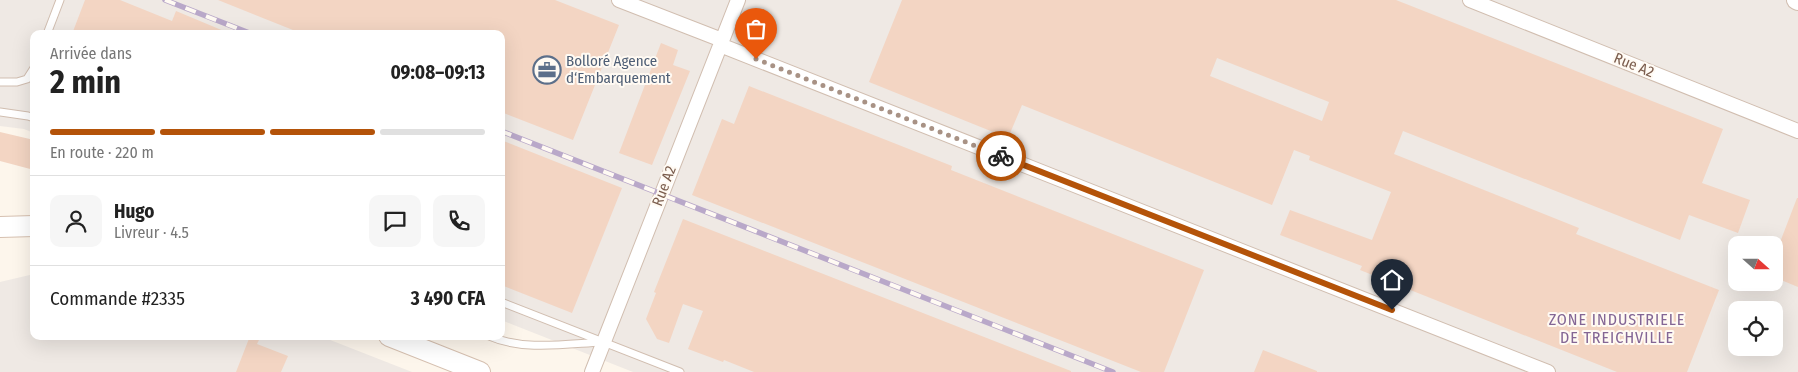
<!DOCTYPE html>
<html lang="fr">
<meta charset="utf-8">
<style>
:root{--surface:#fff;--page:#f6f6f6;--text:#222;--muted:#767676;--line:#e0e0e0;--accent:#b45309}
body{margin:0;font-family:"Fira Sans Condensed",sans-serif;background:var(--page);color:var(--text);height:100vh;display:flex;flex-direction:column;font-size:19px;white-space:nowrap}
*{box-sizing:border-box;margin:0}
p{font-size:16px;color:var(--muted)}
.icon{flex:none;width:28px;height:28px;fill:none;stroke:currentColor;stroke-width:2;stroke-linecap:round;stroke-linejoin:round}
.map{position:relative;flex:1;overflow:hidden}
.drawer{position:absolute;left:30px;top:30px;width:475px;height:310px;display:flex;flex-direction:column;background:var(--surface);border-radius:10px;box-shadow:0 5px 20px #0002}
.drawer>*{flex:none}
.needle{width:32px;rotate:111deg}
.fabs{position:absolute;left:1728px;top:236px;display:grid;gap:10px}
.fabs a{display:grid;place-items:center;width:55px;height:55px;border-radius:10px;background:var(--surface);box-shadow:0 5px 20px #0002;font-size:25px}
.pin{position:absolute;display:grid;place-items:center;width:42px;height:42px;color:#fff;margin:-51px -21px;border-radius:50% 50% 50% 0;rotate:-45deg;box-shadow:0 0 5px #0007}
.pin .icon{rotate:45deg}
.courier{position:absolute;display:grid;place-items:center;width:50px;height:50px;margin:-25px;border:4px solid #b45309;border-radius:50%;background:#fff;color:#222;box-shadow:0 1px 6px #0007}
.head em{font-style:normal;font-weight:700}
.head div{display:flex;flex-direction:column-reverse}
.head{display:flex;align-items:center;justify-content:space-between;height:85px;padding:0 20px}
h1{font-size:32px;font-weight:700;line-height:38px}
.bar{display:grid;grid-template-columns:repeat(4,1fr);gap:8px 5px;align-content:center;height:60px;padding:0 20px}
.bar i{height:6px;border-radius:4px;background:var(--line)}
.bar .current{background:var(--accent)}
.bar p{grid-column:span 4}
.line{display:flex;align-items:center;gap:12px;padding:0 20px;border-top:1px solid var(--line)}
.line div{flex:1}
.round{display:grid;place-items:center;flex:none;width:52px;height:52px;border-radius:10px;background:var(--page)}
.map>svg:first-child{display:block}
.industrial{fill:#efe9e4;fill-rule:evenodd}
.building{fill:#f3d5c3;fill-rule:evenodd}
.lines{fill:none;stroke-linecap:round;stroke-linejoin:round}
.service-casing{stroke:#d1beb0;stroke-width:9}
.minor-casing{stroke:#d1beb0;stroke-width:16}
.tertiary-casing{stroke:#d1beb0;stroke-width:20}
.secondary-casing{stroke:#d6c0b0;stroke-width:22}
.service{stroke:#fff;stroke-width:7}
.minor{stroke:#fff;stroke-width:14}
.tertiary{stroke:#fff;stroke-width:18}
.secondary{stroke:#fff;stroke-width:20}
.rail-casing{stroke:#b9a8c9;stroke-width:5.5}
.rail{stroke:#fffaf3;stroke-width:4;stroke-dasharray:11;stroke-linecap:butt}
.done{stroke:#a89285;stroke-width:5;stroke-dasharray:0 9}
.route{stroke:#b45309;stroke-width:6}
.labels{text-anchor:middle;stroke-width:4;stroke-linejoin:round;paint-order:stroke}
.service-label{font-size:15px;fill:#4e5e75;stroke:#fffaf3;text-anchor:start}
.street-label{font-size:15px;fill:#7a5c4d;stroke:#fffaf3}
.neighbourhood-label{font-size:16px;letter-spacing:1px;fill:#846695;stroke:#fffaf3}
</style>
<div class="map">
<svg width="1798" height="372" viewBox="0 0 1798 372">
<rect width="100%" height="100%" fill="#fdf6ec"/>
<path class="industrial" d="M 0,0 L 1798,0 L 1798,372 L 633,372 L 501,320 L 501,34 L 34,34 L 34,133 L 24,129 L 0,126 ZM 1736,245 L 1774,245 L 1774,282 L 1736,282 ZM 1736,310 L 1774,310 L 1774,348 L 1736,348 Z
M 34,274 L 34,336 L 320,336 L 412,372 L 0,372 L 0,282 Z"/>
<path class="building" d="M 85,0 L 120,0 L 172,21 L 176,11 L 231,34 L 72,34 Z
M 218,0 L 555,0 L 619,25 L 573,140 L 501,112 L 501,34 L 303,34 Z
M 902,0 L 1396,0 L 1723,129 L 1702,183 L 1750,200 L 1738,233 L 1689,215 L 1680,240 L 1403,131 L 1394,154 L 1579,228 L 1576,234 L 1719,290 L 1687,372 L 1617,372 L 1360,270 L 1362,266 L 1280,235 L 1290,210 L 1372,240 L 1391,192 L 1309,160 L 1310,156 L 1294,150 L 1272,205 L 1022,105 L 1008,138 L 869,82 ZM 1217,58 L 1329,102 L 1322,121 L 1210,76 Z
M 661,43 L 678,50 L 673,65 L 690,71 L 652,165 L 619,153 Z
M 749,86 L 952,166 L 951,170 L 1204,270 L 1164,372 L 1141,372 L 692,195 L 722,119 L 734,124 Z
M 0,132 L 34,140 L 34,170 L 0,161 Z
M 501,140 L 622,188 L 572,313 L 501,285 Z
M 1797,198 L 1798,198 L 1798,287 L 1774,277 L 1774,258 Z
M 683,219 L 1071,371 L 1071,372 L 754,372 L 724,360 L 723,362 L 688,349 L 703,311 L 683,304 L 669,343 L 657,339 L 646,319 L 656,293 L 654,292 Z
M 250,336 L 261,336 L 257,344 L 288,356 L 281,372 L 236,372 Z
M 1263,350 L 1317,371 L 1317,372 L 1254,372 Z"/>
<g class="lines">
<g class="service-casing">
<path id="service" d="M 47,34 L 60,0
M 0,82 L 17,82 L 27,79 L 34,68
M 0,112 L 28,116 L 34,118
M 501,302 L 680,372
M 489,336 C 523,351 565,344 601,342"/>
</g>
<g class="minor-casing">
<path id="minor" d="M 619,0 L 722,40
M 1470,0 L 1798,131
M 720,45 L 1548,372
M 592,372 L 738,0"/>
</g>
<g class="tertiary-casing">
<path id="tertiary" d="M 1796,0 L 1798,1"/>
</g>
<g class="secondary-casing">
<path id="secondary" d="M 0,227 L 34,226
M 389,336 L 480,372"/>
</g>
<use href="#service" class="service"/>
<use href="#minor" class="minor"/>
<use href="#tertiary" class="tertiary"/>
<use href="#secondary" class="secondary"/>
<g class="rail-casing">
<path id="rail" d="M 165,0 L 252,34
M 501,131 L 1113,372"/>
</g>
<use href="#rail" class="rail"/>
</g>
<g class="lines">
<path class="done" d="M 756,59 L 1001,156"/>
<path class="route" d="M 1001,156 L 1392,310"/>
</g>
<defs>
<g id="office-ring" transform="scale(1.4375)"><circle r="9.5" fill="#fffaf3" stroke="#5c6f8a" stroke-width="1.5"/><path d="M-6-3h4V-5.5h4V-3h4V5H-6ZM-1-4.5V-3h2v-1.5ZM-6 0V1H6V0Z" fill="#5c6f8a"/></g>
</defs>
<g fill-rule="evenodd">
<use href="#office-ring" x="547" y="70"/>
</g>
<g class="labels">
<g class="service-label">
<text x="566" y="66">Bolloré Agence<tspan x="566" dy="17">d‘Embarquement</tspan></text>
</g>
<g class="street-label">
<text transform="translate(1634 65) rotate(22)" y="5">Rue A2</text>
<text transform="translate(664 186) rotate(-69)" y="5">Rue A2</text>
</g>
<g class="neighbourhood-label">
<text x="1617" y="325">ZONE INDUSTRIELE<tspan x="1617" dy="18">DE TREICHVILLE</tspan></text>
</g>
</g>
</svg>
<div class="fabs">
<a><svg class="needle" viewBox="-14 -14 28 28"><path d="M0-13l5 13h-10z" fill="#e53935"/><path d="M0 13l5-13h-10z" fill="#767676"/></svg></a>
<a><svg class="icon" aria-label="locate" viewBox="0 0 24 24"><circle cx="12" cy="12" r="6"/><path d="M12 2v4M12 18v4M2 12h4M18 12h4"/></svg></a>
</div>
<div class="pin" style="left:756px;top:59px;background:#ea580c"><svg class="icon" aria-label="bag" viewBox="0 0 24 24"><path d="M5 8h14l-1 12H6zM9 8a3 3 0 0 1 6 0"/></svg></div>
<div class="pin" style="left:1392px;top:310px;background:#1f2937"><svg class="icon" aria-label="home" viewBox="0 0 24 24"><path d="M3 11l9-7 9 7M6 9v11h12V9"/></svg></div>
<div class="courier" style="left:1001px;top:156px"><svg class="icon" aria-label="bike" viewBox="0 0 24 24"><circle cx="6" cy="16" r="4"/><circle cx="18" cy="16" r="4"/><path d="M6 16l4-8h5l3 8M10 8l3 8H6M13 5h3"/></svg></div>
<section class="drawer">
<div class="head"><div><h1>2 min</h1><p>Arrivée dans</p></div><em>09:08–09:13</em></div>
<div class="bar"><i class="current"></i><i class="current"></i><i class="current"></i><i></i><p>En route · 220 m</p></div>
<div class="line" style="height:90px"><a class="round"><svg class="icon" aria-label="person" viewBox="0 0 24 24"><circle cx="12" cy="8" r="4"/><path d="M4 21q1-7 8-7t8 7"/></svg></a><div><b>Hugo</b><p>Livreur · 4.5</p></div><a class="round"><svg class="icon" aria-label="chat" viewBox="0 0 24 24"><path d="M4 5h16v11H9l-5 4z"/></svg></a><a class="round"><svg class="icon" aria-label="phone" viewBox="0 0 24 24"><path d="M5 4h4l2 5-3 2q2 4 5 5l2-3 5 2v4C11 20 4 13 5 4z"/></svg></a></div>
<div class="line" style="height:65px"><div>Commande #2335</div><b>3 490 CFA</b></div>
</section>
</div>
